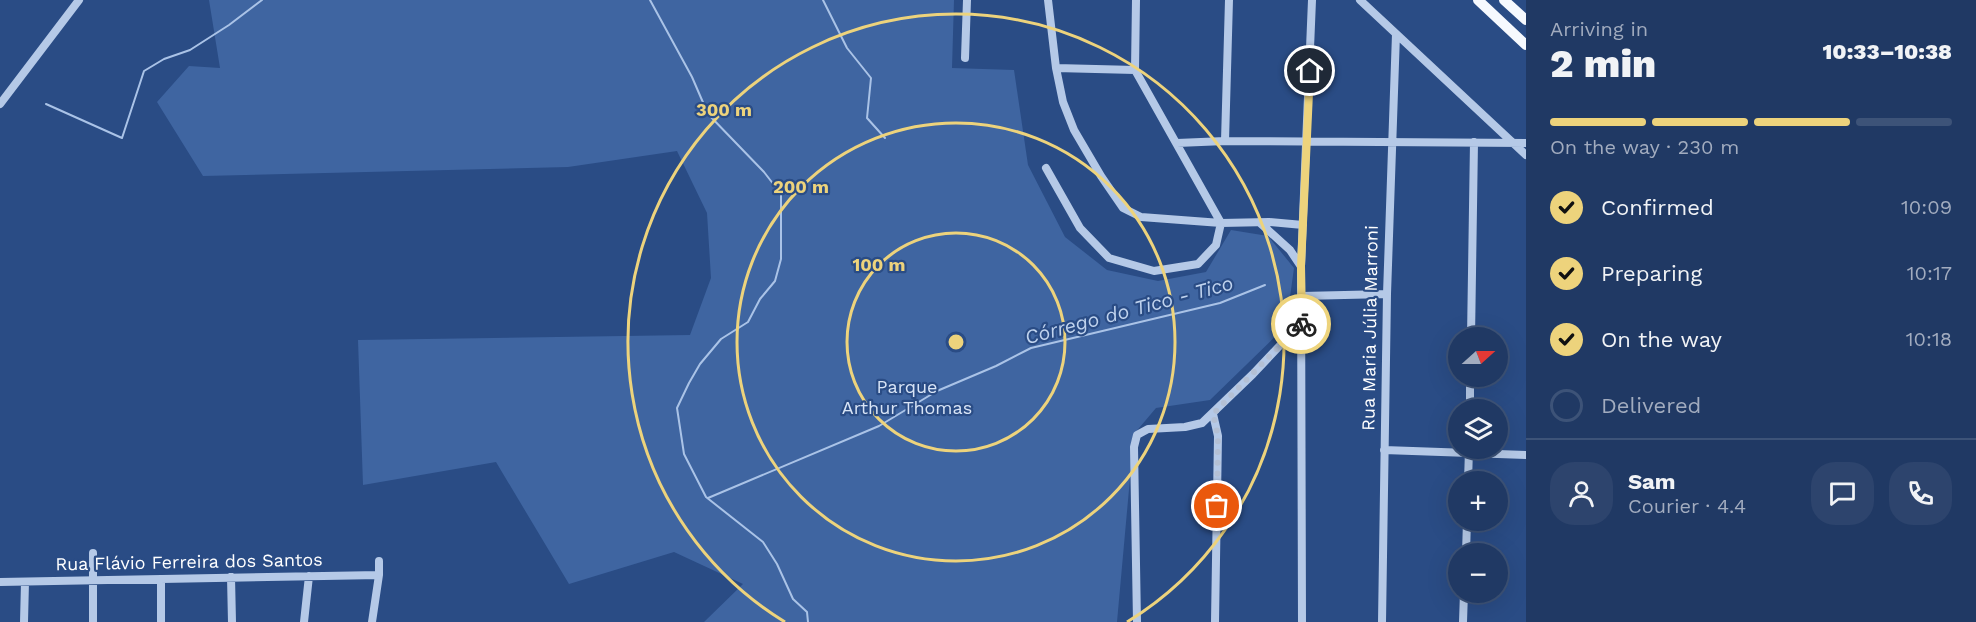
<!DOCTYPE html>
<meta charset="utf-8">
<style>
:root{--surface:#203964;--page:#2d446d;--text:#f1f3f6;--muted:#a2acbf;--line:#3d5378;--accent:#edd37c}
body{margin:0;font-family:"Work Sans",sans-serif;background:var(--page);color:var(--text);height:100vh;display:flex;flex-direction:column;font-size:22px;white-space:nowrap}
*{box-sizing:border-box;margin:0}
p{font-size:20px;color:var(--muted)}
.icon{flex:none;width:33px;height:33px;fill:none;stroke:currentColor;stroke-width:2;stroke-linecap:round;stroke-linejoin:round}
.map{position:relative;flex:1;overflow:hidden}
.sheet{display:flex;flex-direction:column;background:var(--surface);width:450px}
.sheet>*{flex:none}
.needle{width:39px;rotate:69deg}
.controls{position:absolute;left:1448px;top:327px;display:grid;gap:12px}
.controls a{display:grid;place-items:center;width:60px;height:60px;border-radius:50%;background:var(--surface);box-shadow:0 6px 24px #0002,0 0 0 2px var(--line);font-size:30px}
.pin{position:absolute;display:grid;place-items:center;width:51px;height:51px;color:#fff;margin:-26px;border:3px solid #fff;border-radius:50%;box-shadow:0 2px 6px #0007}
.courier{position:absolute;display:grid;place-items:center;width:60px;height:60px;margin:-30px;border:4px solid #edd37c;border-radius:50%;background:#fff;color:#222;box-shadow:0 2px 8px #0007}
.summary em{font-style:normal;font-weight:800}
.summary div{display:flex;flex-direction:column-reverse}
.summary{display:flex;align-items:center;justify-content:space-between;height:102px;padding:0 24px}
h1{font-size:39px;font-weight:800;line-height:45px}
.bar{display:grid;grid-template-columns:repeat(4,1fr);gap:9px 6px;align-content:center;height:72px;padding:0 24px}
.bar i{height:8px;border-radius:4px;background:var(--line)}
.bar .current{background:var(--accent)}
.bar p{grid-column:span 4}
.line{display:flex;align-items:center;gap:15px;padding:0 24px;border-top:2px solid var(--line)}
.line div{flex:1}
.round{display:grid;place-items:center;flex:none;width:63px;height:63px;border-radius:24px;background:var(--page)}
ol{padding:0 24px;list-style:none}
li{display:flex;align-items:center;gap:18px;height:66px}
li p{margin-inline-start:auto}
li .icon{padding:6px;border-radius:50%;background:var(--accent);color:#111;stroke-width:4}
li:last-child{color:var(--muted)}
li i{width:33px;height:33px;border:3px solid var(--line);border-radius:50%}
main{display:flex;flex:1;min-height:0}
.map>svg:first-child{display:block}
.green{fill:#3f65a1}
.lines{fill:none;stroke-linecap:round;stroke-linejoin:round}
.stream{stroke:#aac3e7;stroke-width:2}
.minor{stroke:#b5c9e7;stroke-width:8}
.major{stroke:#f6f9fe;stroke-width:10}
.done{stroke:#b4c0d4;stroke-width:6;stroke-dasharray:0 10.8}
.route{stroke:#edd37c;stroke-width:8}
.ring{fill:none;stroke:#edd37c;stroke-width:3}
.labels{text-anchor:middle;stroke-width:4.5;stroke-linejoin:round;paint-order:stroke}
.street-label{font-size:18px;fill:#fff;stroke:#2a4c85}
.park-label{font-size:18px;fill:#d8e4f6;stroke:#2a4c85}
.water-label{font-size:20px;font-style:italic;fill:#c0d3ee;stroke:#2a4c85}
.centre{fill:#edd37c;stroke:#2a4c85;stroke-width:3}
.ring-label{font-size:18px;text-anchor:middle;font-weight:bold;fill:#edd37c;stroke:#2a4c85;stroke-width:4.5;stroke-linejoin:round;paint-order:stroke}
</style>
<main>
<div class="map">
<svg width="1526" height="622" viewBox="0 0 1526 622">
<rect width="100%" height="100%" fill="#2a4c85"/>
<path class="green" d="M 209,0 L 954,0 L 952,68 L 1014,70 L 1028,165 L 1065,237 L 1107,270 L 1158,281 L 1206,272 L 1231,230 L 1268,236 L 1294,268 L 1286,326 L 1210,400 L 1156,408 L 1134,434 L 1117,622 L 704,622 L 743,584 L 674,552 L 569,584 L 496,462 L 363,485 L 358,340 L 690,335 L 711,278 L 707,213 L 677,151 L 568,167 L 203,176 L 157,102 L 189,66 L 220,68 Z"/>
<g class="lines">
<path class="stream" d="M 650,0 L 692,77 L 708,114 L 764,172 L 781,194 L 781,259 L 775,281 L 760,299 L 748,322 L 721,339 L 700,364 L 689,383 L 677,408 L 684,454 L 706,497 L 763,542 L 777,564 L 793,599 L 807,612 L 808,622
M 823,0 L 847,48 L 871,78 L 867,118 L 885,138
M 46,104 L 122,138 L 144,71 L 164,59 L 190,50 L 229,25 L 262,0
M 708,498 L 879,426 L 937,391 L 996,366 L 1031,348 L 1220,303 L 1265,285"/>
<path class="minor" d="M 1048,0 L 1056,68 L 1063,102 L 1074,130 L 1101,176 L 1123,208 L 1141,217 L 1221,223 L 1269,222 L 1303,225
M 1136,0 L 1135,70 L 1221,223
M 1360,0 L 1526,155
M 965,58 L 967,0
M 1056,68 L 1135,70
M 0,104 L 79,0
M 1225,141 L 1229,0
M 1177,143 L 1225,141 L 1526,143
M 1046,168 L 1080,228 L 1109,258 L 1154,271 L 1198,264 L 1216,245 L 1221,223
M 1259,222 L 1290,250 L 1300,265
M 1302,296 L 1387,294
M 1471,338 L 1474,142
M 1470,410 L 1470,376
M 1213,414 L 1218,436 L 1215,622
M 1384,450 L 1526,455
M 1468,482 L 1469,449
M 93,553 L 93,622
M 1466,554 L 1467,520
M 231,577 L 232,622
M 161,579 L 161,622
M 0,582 L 379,575
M 24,622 L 25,582
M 304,622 L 309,576
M 372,622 L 379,575 L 379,561
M 1137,622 L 1134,447 L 1137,435 L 1148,429 L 1185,427 L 1202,423 L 1253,374 L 1302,322
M 1302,622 L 1301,266 L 1312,0
M 1382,622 L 1387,294 L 1396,34
M 1463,622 L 1464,592"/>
<path class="major" d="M 1478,0 L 1526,45
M 1504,0 L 1526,20"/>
</g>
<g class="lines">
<path class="done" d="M 1217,506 L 1218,436 L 1213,414 L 1301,324"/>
<path class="route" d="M 1301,324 L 1302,322 L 1301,266 L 1310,71"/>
</g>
<g class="ring">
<circle cx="956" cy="342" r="109"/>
<circle cx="956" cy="342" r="219"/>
<path d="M785 622A328 328 0 1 1 1127 622"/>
</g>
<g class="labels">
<g class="street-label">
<text transform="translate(1370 328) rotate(-89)" y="6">Rua Maria Júlia Marroni</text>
<text transform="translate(189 562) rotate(-1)" y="6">Rua Flávio Ferreira dos Santos</text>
</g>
<g class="park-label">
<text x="907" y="393">Parque<tspan x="907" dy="21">Arthur Thomas</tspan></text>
</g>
<g class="water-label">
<text transform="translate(1129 310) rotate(-15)" y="7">Córrego do Tico - Tico</text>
</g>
</g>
<circle cx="956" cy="342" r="9" class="centre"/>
<g class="ring-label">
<text x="724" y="116">300 m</text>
<text x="801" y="193">200 m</text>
<text x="879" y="271">100 m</text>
</g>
</svg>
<div class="controls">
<a><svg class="needle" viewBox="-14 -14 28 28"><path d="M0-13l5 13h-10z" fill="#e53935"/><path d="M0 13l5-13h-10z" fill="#a2acbf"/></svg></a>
<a><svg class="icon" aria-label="layers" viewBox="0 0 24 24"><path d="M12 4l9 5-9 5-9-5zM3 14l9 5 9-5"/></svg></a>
<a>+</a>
<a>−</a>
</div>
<div class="pin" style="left:1217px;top:506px;background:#ea580c"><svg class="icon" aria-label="bag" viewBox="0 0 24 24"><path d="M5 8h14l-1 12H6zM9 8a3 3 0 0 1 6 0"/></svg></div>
<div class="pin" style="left:1310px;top:71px;background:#1f2937"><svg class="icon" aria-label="home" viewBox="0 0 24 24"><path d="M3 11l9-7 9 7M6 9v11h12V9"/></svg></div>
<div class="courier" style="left:1301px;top:324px"><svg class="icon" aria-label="bike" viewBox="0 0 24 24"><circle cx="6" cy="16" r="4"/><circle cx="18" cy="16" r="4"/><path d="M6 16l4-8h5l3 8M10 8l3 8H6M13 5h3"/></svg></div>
</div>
<section class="sheet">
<div class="summary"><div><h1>2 min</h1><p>Arriving in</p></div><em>10:33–10:38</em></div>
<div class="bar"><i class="current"></i><i class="current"></i><i class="current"></i><i></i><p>On the way · 230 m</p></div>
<ol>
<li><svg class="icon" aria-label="check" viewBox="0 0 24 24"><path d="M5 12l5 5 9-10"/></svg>Confirmed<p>10:09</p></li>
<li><svg class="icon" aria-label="check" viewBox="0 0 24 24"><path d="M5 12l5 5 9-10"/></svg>Preparing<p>10:17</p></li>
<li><svg class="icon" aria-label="check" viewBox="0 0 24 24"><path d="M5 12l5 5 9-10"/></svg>On the way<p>10:18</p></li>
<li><i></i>Delivered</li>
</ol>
<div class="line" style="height:108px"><a class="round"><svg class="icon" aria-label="person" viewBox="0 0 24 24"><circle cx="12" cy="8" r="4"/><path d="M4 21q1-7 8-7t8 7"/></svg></a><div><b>Sam</b><p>Courier · 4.4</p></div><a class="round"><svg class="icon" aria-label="chat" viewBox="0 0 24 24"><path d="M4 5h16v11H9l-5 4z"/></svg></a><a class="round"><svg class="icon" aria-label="phone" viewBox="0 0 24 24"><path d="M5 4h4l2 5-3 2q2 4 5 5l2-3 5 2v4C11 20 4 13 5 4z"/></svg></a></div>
</section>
</main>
